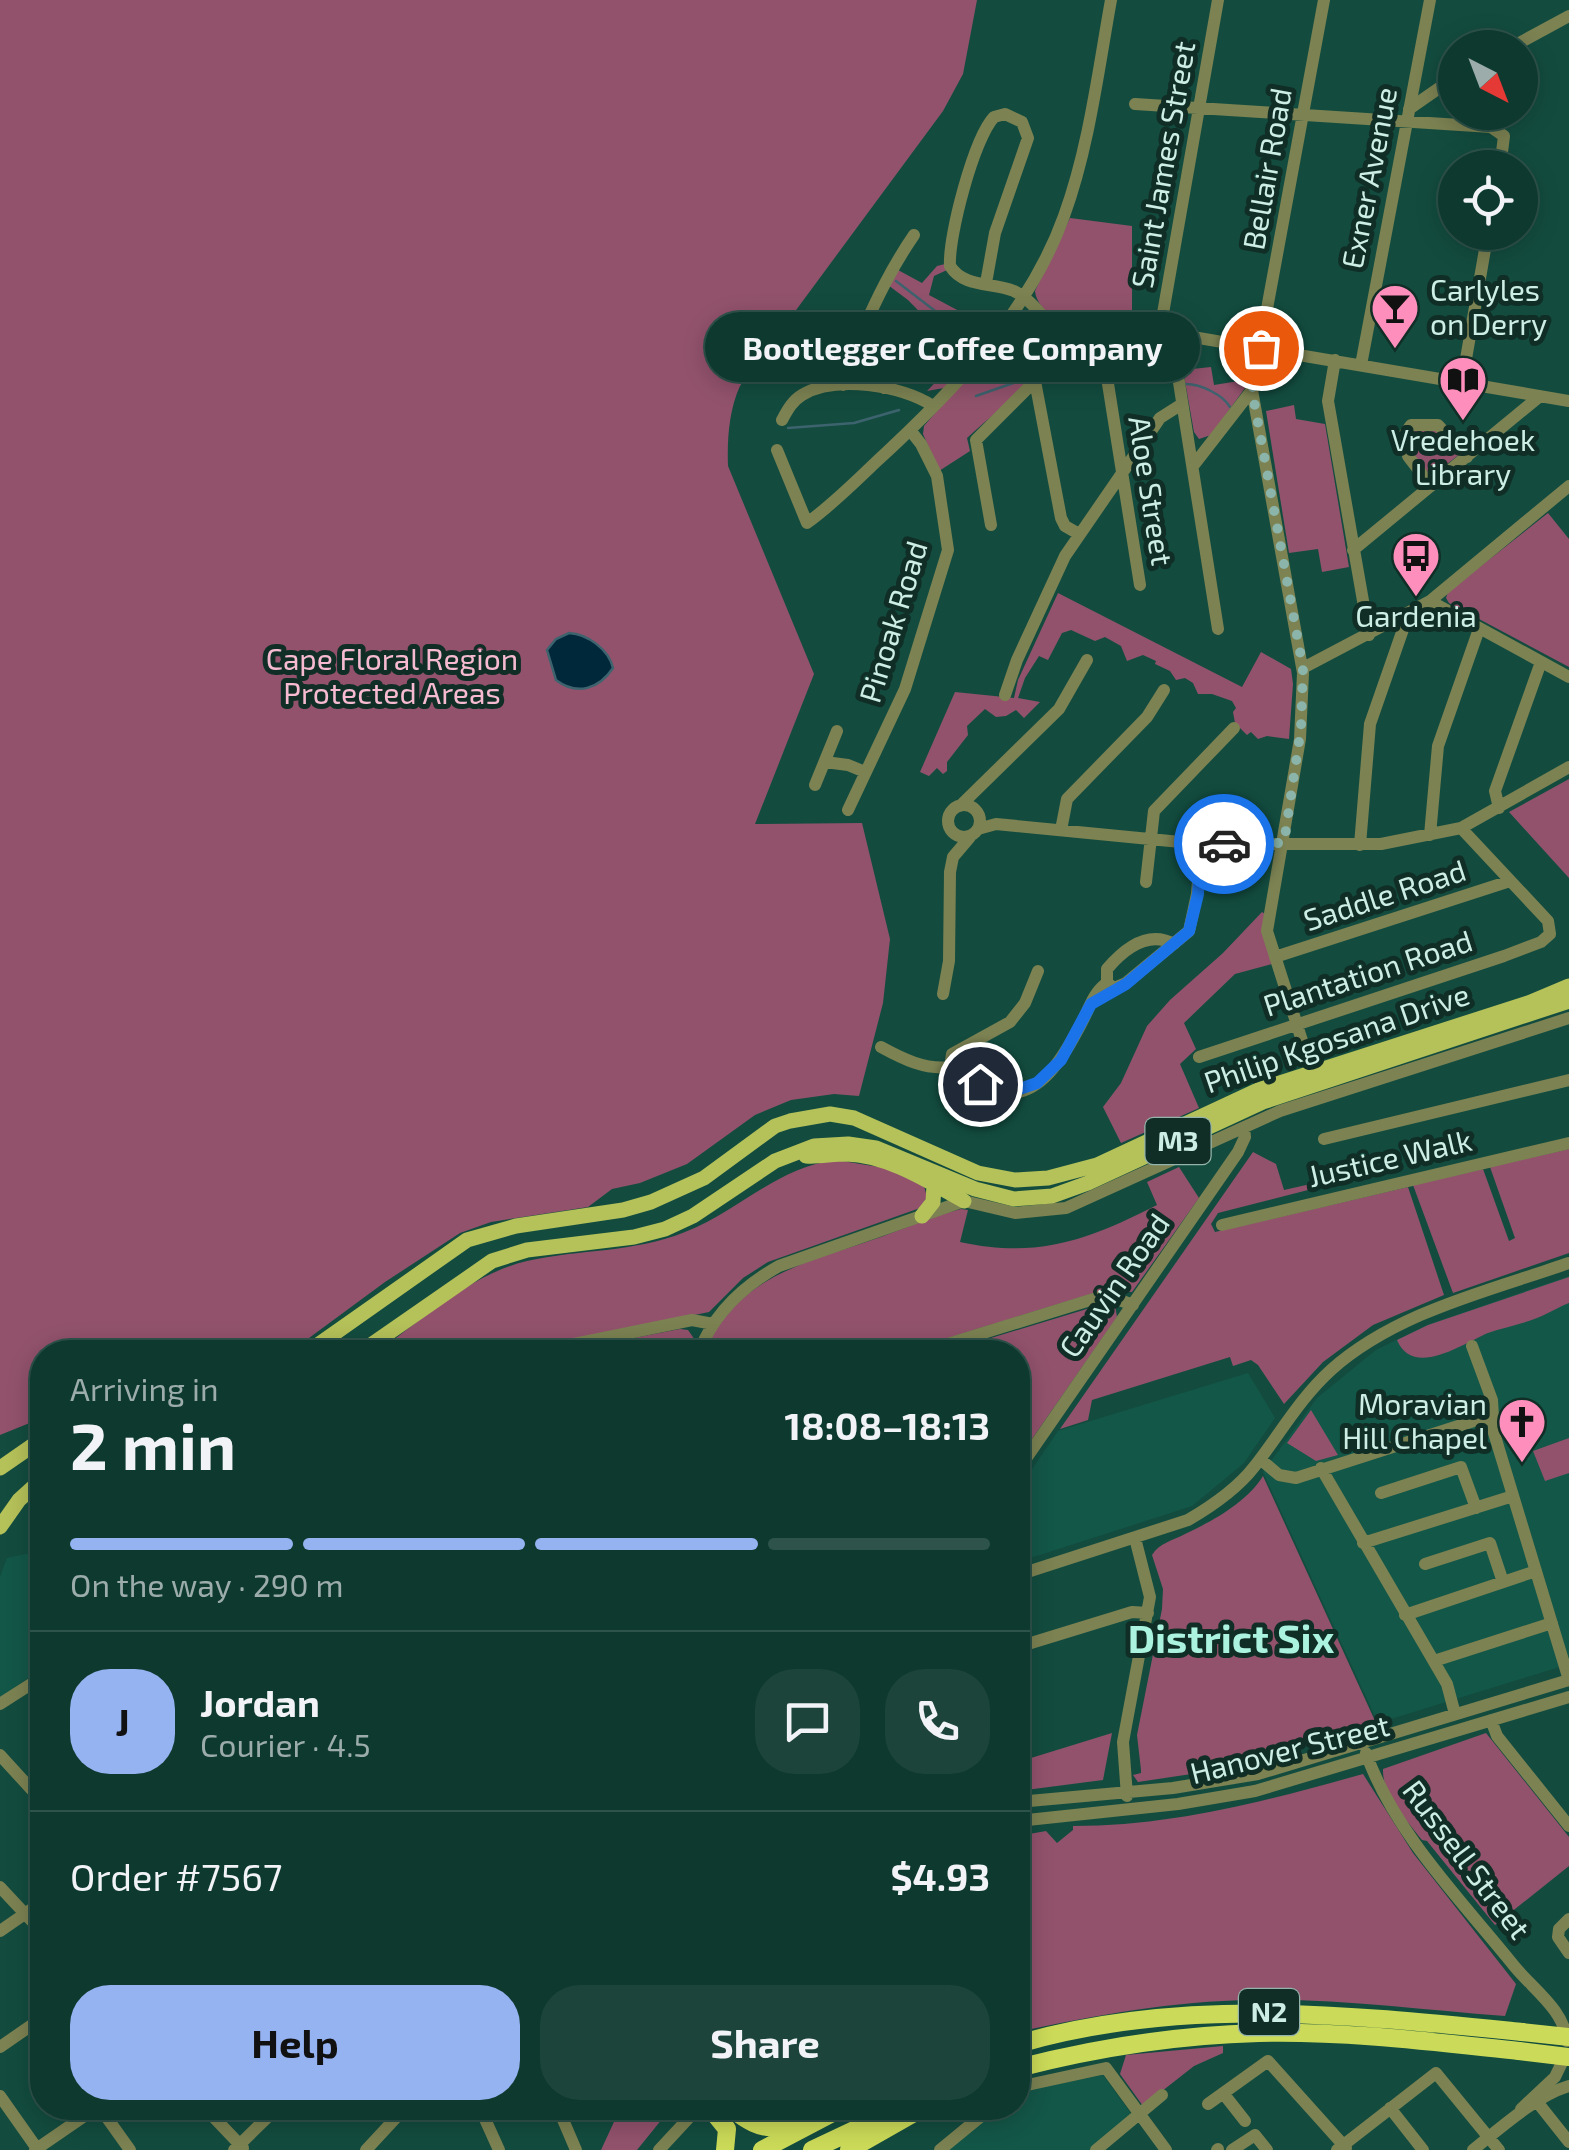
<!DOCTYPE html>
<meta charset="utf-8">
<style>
:root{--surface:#0e392f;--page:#1c443b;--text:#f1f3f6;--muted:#9bacaa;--line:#2e534b;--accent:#95b2f1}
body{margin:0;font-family:"Exo 2",sans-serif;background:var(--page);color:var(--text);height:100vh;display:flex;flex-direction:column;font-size:38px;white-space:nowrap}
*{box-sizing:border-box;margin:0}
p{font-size:32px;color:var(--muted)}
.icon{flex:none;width:55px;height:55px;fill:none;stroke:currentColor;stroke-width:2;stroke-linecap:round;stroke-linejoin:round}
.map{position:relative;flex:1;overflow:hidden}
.side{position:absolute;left:30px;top:1340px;width:1000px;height:780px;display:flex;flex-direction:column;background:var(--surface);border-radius:40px;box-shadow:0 5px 25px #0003,0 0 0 2px var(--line)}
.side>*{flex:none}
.needle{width:65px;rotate:138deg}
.tools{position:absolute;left:1438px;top:30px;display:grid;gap:20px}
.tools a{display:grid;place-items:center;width:100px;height:100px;border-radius:50%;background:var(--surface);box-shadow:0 5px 25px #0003,0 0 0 2px var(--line);font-size:50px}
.pin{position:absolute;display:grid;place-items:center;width:85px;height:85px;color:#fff;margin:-42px;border:5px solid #fff;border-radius:50%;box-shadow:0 2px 10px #0007}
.courier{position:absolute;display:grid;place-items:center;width:100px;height:100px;margin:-50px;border:8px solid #1a73e8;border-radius:50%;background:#fff;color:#222;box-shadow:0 2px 12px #0007}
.bubble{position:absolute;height:70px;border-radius:35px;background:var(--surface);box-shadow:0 5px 25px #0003,0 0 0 2px var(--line);font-size:32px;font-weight:700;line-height:70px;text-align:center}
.headline em{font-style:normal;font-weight:700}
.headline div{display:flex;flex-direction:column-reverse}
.headline{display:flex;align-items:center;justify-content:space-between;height:170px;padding:0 40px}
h1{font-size:65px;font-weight:700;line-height:75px}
.bar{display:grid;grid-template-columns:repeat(4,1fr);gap:15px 10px;align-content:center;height:120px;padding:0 40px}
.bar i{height:12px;border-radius:8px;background:var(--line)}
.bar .current{background:var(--accent)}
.bar p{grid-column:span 4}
.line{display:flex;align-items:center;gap:25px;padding:0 40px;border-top:2px solid var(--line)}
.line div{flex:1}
.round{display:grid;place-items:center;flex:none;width:105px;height:105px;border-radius:40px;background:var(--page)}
.action{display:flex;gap:20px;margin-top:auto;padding:20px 40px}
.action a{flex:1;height:115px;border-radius:40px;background:var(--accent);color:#111;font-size:40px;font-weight:700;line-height:115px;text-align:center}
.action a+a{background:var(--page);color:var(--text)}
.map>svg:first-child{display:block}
.built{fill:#135748}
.green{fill:#92526c}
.water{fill:#00283b;stroke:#3d636e;stroke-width:2.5}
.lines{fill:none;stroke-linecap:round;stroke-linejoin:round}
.stream{stroke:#3d636e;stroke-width:2.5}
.minor{stroke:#7c8252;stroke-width:12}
.major{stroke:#b5c159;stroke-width:15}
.highway{stroke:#cbda58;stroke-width:18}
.highway-bridge{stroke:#cbda58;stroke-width:18}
.done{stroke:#8bb5aa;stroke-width:10;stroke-dasharray:0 18}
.route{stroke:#1a73e8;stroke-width:12}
.labels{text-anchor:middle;stroke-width:10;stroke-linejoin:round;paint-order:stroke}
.shield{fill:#102e26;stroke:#94b4ab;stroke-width:2.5}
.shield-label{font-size:28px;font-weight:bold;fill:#cceee4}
.street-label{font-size:30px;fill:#cceee4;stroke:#102e26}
.poi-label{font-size:30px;fill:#cceee4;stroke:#102e26}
.park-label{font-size:30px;fill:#f6bbd1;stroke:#102e26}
.district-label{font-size:40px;font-weight:bold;fill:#abf3df;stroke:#102e26}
</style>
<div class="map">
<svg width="1569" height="2150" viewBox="0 0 1569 2150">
<rect width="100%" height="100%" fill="#134c3f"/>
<path class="built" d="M 1569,1276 L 1569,1664 L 1378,1723 L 1263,1472 L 1317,1398 L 1376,1350 L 1427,1325 Z
M 1248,1373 L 1275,1418 L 1244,1463 L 1192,1506 L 1018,1562 L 1018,1490 L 1058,1431 Z
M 30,1553 L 42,1555 L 42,1668 L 0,1698 L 0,1577 L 7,1558 Z
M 1103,2075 L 1137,2122 L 1105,2150 L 947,2150 L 999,2108 L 1018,2108 L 1018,2092 Z"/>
<path class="green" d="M 0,0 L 977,0 L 963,74 L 943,111 L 740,386 C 729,410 727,439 728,466 L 814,674 L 755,824 L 862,823 L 890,939 L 883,1003 L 859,1096 L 834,1094 L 791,1100 L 755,1115 L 687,1164 L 640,1183 L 612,1189 L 588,1207 L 491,1222 L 460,1233 L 385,1282 L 290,1352 L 42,1352 L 42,1418 L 0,1435 Z
M 1070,218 L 1132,226 L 1132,318 L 1136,332 L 1148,332 L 1146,338 C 1105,341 1079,354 1051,318 C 1044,309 1036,302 1035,291 Z
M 945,264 L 947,270 L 934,276 L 929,295 L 978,321 L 1002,322 L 944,388 L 927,391 L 962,355 L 908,300 L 888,285 L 898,270 L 922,283 L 937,266 Z
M 1025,316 L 1033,318 L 1053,342 C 1048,373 991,415 967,438 L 970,451 L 939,471 L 923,434 L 924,426 L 1017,318 Z
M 1211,367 L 1214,385 L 1245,380 L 1245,388 L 1211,435 L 1199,439 L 1194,432 L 1183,370 Z
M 1294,405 L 1296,419 L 1325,424 L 1349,567 L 1322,572 L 1318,549 L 1289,553 L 1266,411 Z
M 1413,429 L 1441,430 L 1460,454 L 1429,478 L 1412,457 L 1407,438 Z
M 1548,513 L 1569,539 L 1569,667 L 1449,603 L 1446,598 L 1448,592 Z
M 1058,593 L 1242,687 L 1261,652 L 1291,669 L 1293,684 L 1289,739 L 1267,736 L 1258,739 L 1251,732 L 1247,735 L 1235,723 L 1233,712 L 1236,708 L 1232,701 L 1212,694 L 1198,694 L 1193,683 L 1185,678 L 1176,680 L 1170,671 L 1155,664 L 1156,661 L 1143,655 L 1127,661 L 1121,646 L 1105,637 L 1095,641 L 1071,630 L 1062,633 L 1048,660 L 1039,656 L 1025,678 L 1018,698 L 1040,702 L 1024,718 L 1016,710 L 1006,716 L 996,717 L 985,709 L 967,726 L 968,735 L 947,762 L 947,771 L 943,774 L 937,768 L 929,776 L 920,772 L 955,692 L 1014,698 L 1018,680 Z
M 1569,779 L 1569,878 L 1509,812 Z
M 1262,912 L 1265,914 L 1272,964 L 1235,974 L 1184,1023 L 1196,1049 L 1180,1064 L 1199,1108 L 1121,1143 L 1103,1107 L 1121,1083 L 1147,1026 L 1170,1000 L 1223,953 Z
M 1569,1149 L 1569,1253 L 1453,1293 L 1413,1185 L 1483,1169 L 1509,1241 L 1515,1238 L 1490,1167 Z
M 1253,1152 L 1276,1164 L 1284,1190 L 1346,1176 L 1347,1180 L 1218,1213 L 1211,1224 L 1215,1232 L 1408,1187 L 1444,1295 L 1373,1325 L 1323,1362 L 1284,1404 L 1258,1365 L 1251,1360 L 1233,1366 L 1230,1357 L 1092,1400 L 1088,1420 L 1060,1429 Z
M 836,1160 L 885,1168 L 924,1186 L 927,1197 L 920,1208 L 768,1262 L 743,1278 L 709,1312 L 546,1345 L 521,1352 L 377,1352 C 422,1320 471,1274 527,1261 C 580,1249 633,1253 685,1232 C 739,1211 777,1167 836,1160 Z
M 1179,1167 L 1199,1198 L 1132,1292 L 1104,1290 L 902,1352 L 705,1352 C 737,1277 802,1264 872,1240 C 901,1230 931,1217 961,1209 L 968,1210 L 960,1242 C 1038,1259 1088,1240 1157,1205 L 1147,1182 Z
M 1569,1277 L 1569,1303 C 1561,1306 1556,1309 1548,1313 C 1530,1323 1507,1326 1488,1333 C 1464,1343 1413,1379 1397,1340 L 1428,1325 Z
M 1103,1301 L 1115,1305 L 1117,1317 L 1018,1459 L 1018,1352 L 945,1352 L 1100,1305 Z
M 680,1329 L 688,1330 L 695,1340 L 689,1352 L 561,1352 Z
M 1311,1410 L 1338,1455 L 1316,1461 L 1287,1443 Z
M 1569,1438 L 1569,1473 L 1545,1481 L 1533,1451 Z
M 1263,1476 L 1376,1723 L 1238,1767 L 1138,1782 L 1133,1775 L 1141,1773 L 1141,1770 L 1137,1735 L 1162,1609 L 1163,1589 L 1152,1555 C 1159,1543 1172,1541 1185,1534 C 1213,1521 1247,1502 1263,1476 Z
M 1112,1733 L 1103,1780 L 1018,1791 L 1018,1762 Z
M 1486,1733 L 1569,1837 L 1569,1866 L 1495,1925 L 1427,1841 L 1422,1840 C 1407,1820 1382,1796 1383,1769 Z
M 1363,1774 L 1413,1853 L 1516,1984 L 1505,2016 C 1421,2010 1337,1998 1253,2000 C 1173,2001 1096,2015 1018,2032 L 1018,1940 L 1028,1934 L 1018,1917 L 1018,1836 L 1046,1831 L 1057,1843 L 1073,1830 L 1073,1826 C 1174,1826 1266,1801 1363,1774 Z
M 1223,2046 L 1223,2053 L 1194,2066 L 1143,2106 L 1120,2074 L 1126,2055 Z
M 617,2108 L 671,2108 L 637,2150 L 601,2150 L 619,2111 Z"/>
<path class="water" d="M 569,633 C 588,634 609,650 613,668 C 599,689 577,696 556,680 L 547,650 L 556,639 Z"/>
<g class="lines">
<path class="stream" d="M 896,281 L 973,340
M 993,358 L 1012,379
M 1186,384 C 1201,384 1223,395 1230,407
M 976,396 L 1019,381
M 788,428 L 854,423 L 899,410"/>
<path class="minor" d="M 1510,48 L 1569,16
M 1135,104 L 1491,127 L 1504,136 L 1500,168
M 1409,109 L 1455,77
M 986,283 L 995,233 L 1028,138 L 1022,122 L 1005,114 L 994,117 C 974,138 948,237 950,266 C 964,288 992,282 1014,291 C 1035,301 1053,331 1068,348
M 1172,338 L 1218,629
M 1163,340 L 1162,319 L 1218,0
M 1102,346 L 1140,585
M 1335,360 L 1328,401 L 1369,635
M 1361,365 L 1430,0
M 1035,381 L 1061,518 L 1065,526 L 1079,534
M 1462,382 L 1488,232
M 843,385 C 841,363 852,353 861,334 C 877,298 892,267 914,235
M 884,388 L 887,373 L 929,329
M 782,420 C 787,411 792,401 802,395 C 835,375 902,385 933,406
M 777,450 L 807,523 C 832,505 854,483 876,462 C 951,393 1029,314 1064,216 C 1089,147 1098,72 1111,0
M 1193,466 L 1252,390
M 1431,486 L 1408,456 L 1404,435 L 1411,425 L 1438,425 L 1467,457
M 991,525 L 976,440 L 1068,348 L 1150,342 L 1187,336 L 1569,401
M 1353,550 L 1540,396
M 1430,601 L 1569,677
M 1303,668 L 1430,601 L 1569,486
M 1005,695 L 1017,660 L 1065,556 L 1160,418 L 1182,404
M 825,762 L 848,765 L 865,772
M 815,785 L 837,731
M948 821a16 16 0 1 1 32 0a16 16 0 1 1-32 0Z
M 960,806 L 1059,709 L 1087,660
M 1499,808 L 1495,791 L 1541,662
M 848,810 L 905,689 L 948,550 L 937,476 L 921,444 L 910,430
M 978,829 L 996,824 L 1201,844 L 1381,844 L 1461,828 L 1569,767
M 1061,830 L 1067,799 L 1147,717 L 1164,690
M 1430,835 L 1438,746 L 1479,629
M 1360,845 L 1370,724 L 1408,615
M 1146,882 L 1154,811 L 1234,728
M 1275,957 L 1510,881
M 1038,971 L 1025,1003 L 1010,1022 L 952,1054 L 950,1067 L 954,1073 C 968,1079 983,1088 997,1092 C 1041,1102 1066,1052 1082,1022 C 1090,1007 1093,993 1107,983
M 1107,983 L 1114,988 L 1126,983 L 1189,931 L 1197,894 L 1201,844
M 1107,983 L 1107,969 C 1124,949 1148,930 1174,944
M 943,994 L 949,961 L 950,872 L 953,857 L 970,837
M 881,1047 C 903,1059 925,1070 950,1067
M 1199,1057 L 1504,956 L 1541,942 L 1550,934 L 1548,921 L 1461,828
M 1312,1072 L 1267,931 L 1300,739 L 1303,673 L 1252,390 L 1324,0
M 1324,1139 L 1569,1080
M 1222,1225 L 1569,1143
M 1472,1346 L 1492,1400 L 1494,1433 L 1569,1680
M 535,1352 L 692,1320 L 713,1324
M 699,1352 C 714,1313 743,1286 779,1266 L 964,1201 L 1015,1213 L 1066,1208 L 1280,1111 L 1569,1018
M 922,1352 L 1100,1297 L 1114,1298 L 1133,1305
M 1260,1459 L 1279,1475 L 1296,1478 L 1480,1419 L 1493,1419
M 1321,1468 L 1447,1684 L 1455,1714
M 1018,1470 L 1238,1152 L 1245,1137 L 1244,1128
M 1381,1493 L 1461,1467 L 1476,1508
M 1363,1543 L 1513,1496
M 1425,1564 L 1490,1543 L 1503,1582
M 1018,1575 L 1188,1520 C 1212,1506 1237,1489 1254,1467 C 1280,1434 1300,1398 1331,1370 C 1396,1312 1489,1291 1569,1263
M 1405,1615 L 1536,1571
M 1018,1647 L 1132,1612 L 1148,1613
M 1434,1661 L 1552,1623
M 0,1704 L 42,1677
M 1491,1720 L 1497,1736 L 1569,1826
M 1366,1753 C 1394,1833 1463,1902 1515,1967 C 1534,1990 1564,2010 1567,2041
M 0,1755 L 42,1801
M 1127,1796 L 1123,1742 L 1150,1597 L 1135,1538
M 1018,1802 L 1173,1788 L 1258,1774 L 1569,1680
M 1018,1821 L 1178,1804 L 1255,1791 L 1569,1697
M 0,1887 L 42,1932
M 1569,1919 L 1559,1929 L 1558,1937 L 1569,1953
M 0,1931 L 42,1902
M 0,2047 L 42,2018
M 1018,2087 L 1106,2068 L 1166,2150
M 1223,2093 L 1245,2121
M 0,2096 L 38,2150
M 1538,2103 L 1569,2142
M 1208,2104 L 1268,2061 L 1346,2148
M 100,2108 L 130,2150
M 205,2108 L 243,2148
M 480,2108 L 499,2150
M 558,2108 L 576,2150
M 1390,2108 L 1423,2150
M 1521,2109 L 1555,2077 L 1566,2054
M 35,2150 L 96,2108
M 234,2150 L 277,2108
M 366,2150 L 405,2108
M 659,2150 L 698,2108
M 940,2150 L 991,2108
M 1096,2150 L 1162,2095
M 1217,2150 L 1218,2149
M 1232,2150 L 1255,2135 L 1267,2150
M 1337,2150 L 1436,2073 L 1499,2150
M 1473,2150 C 1499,2129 1537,2095 1569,2086"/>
<path class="major" d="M 806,1156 C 819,1157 832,1154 846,1154 C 888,1155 928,1181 964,1201
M 922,1216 L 933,1202 L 934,1185
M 308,1352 L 467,1240 L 516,1226 L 623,1210 L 651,1202 L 704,1178 L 775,1126 L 790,1121 L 830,1114 L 854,1118 L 978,1173 L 1015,1180 L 1048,1178 L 1097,1165 L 1258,1090 L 1531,1002 L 1569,986
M 361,1352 L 492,1261 L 527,1250 L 634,1237 L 665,1229 L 693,1216 L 775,1161 L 814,1146 L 848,1144 L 876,1148 L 975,1189 L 1014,1199 L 1052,1196 L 1088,1183 L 1263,1102 L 1569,1001
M 0,1468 L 42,1439
M 0,1527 L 19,1500 L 42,1479"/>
<path class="highway" d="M 1018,2044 C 1182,1996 1354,2015 1522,2032
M 1018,2068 C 1096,2048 1178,2035 1259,2033 C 1346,2031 1433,2042 1519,2051
M 710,2108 L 727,2129 L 725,2150
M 731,2108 C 769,2139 781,2128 821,2108
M 762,2150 L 842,2108
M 812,2150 L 901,2108
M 849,2150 L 923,2108"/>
<path class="highway-bridge" d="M 1522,2032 L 1569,2037
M 1519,2051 L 1569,2057"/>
</g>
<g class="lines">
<path class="done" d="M 1224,844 L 1284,843 L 1301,728 L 1303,668 L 1252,390 L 1261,348"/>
<path class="route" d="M 980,1084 L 1008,1093 L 1037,1083 L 1061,1060 L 1091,1004 L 1126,984 L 1189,931 L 1198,894 L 1201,844 L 1224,844"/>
</g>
<defs>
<g id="bar-pin" transform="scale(2.5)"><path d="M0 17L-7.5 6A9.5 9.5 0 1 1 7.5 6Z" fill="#fe8ebc" stroke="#102e26"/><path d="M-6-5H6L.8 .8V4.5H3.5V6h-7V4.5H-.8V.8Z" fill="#111"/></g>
<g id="library-pin" transform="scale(2.5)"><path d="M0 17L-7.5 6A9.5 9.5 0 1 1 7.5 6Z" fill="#fe8ebc" stroke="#102e26"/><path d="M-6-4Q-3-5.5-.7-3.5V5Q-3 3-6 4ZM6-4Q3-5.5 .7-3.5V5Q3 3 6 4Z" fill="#111"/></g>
<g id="bus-pin" transform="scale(2.5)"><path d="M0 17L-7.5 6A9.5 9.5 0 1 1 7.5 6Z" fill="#fe8ebc" stroke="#102e26"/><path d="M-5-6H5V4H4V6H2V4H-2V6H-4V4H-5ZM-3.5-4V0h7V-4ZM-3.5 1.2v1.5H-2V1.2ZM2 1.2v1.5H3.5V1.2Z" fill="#111"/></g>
<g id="church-pin" transform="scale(2.5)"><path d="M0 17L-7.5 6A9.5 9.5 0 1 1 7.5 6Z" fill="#fe8ebc" stroke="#102e26"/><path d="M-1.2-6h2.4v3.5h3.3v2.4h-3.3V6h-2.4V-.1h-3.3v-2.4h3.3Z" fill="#111"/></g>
</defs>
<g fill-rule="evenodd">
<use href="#bar-pin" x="1395" y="308"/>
<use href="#library-pin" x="1463" y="380"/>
<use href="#bus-pin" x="1416" y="556"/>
<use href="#church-pin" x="1522" y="1422"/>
</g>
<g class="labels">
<g class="shield">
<rect x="1145.5" y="1118" width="65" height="46" rx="8"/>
<rect x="1239" y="1989" width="60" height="46" rx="8"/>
</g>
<g class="shield-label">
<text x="1178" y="1151">M3</text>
<text x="1269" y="2022">N2</text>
</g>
<g class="street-label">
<text transform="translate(1164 165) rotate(-80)" y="10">Saint James Street</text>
<text transform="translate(1268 169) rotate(-80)" y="10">Bellair Road</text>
<text transform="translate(1370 178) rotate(-79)" y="10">Exner Avenue</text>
<text transform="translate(1150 491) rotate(81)" y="10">Aloe Street</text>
<text transform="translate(894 622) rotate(-73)" y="10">Pinoak Road</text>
<text transform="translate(1385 896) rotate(-18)" y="10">Saddle Road</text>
<text transform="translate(1368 974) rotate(-18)" y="10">Plantation Road</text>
<text transform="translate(1337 1039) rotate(-19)" y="10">Philip Kgosana Drive</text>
<text transform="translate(1390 1159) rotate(-13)" y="10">Justice Walk</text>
<text transform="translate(1115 1286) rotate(-55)" y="10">Cauvin Road</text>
<text transform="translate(1290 1750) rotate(-14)" y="10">Hanover Street</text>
<text transform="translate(1466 1860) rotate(53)" y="10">Russell Street</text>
</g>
<g class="poi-label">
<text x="1430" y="301" text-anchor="start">Carlyles<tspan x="1430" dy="34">on Derry</tspan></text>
<text x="1463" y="451">Vredehoek<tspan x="1463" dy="34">Library</tspan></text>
<text x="1416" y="627">Gardenia</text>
<text x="1487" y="1415" text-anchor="end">Moravian<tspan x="1487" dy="34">Hill Chapel</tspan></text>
</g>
<g class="park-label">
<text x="392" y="670">Cape Floral Region<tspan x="392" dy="34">Protected Areas</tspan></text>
</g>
<g class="district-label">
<text x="1231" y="1653">District Six</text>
</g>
</g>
</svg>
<div class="tools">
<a><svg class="needle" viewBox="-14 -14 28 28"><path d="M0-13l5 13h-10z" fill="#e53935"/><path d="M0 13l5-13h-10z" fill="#9bacaa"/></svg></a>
<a><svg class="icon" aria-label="locate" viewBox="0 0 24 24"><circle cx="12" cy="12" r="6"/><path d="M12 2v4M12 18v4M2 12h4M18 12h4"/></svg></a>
</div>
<div class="pin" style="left:1261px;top:348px;background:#ea580c"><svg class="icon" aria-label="bag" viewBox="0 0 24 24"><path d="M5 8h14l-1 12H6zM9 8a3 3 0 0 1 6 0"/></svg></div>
<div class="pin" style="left:980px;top:1084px;background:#1f2937"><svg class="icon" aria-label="home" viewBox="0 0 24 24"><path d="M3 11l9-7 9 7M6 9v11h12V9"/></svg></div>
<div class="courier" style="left:1224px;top:844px"><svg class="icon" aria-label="car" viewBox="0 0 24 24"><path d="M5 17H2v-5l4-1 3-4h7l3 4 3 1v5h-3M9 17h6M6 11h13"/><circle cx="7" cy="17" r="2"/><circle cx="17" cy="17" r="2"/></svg></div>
<div class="bubble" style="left:705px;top:312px;width:495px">Bootlegger Coffee Company</div>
<section class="side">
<div class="headline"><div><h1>2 min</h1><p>Arriving in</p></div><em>18:08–18:13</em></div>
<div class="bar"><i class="current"></i><i class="current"></i><i class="current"></i><i></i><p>On the way · 290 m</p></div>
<div class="line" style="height:180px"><b class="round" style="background:var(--accent);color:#111">J</b><div><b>Jordan</b><p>Courier · 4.5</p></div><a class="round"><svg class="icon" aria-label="chat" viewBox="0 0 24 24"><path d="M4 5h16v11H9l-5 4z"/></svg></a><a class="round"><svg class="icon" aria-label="phone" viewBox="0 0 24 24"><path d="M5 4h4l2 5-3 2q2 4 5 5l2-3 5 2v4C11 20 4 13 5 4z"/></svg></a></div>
<div class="line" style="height:130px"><div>Order #7567</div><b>$4.93</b></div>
<div class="action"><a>Help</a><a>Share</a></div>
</section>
</div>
